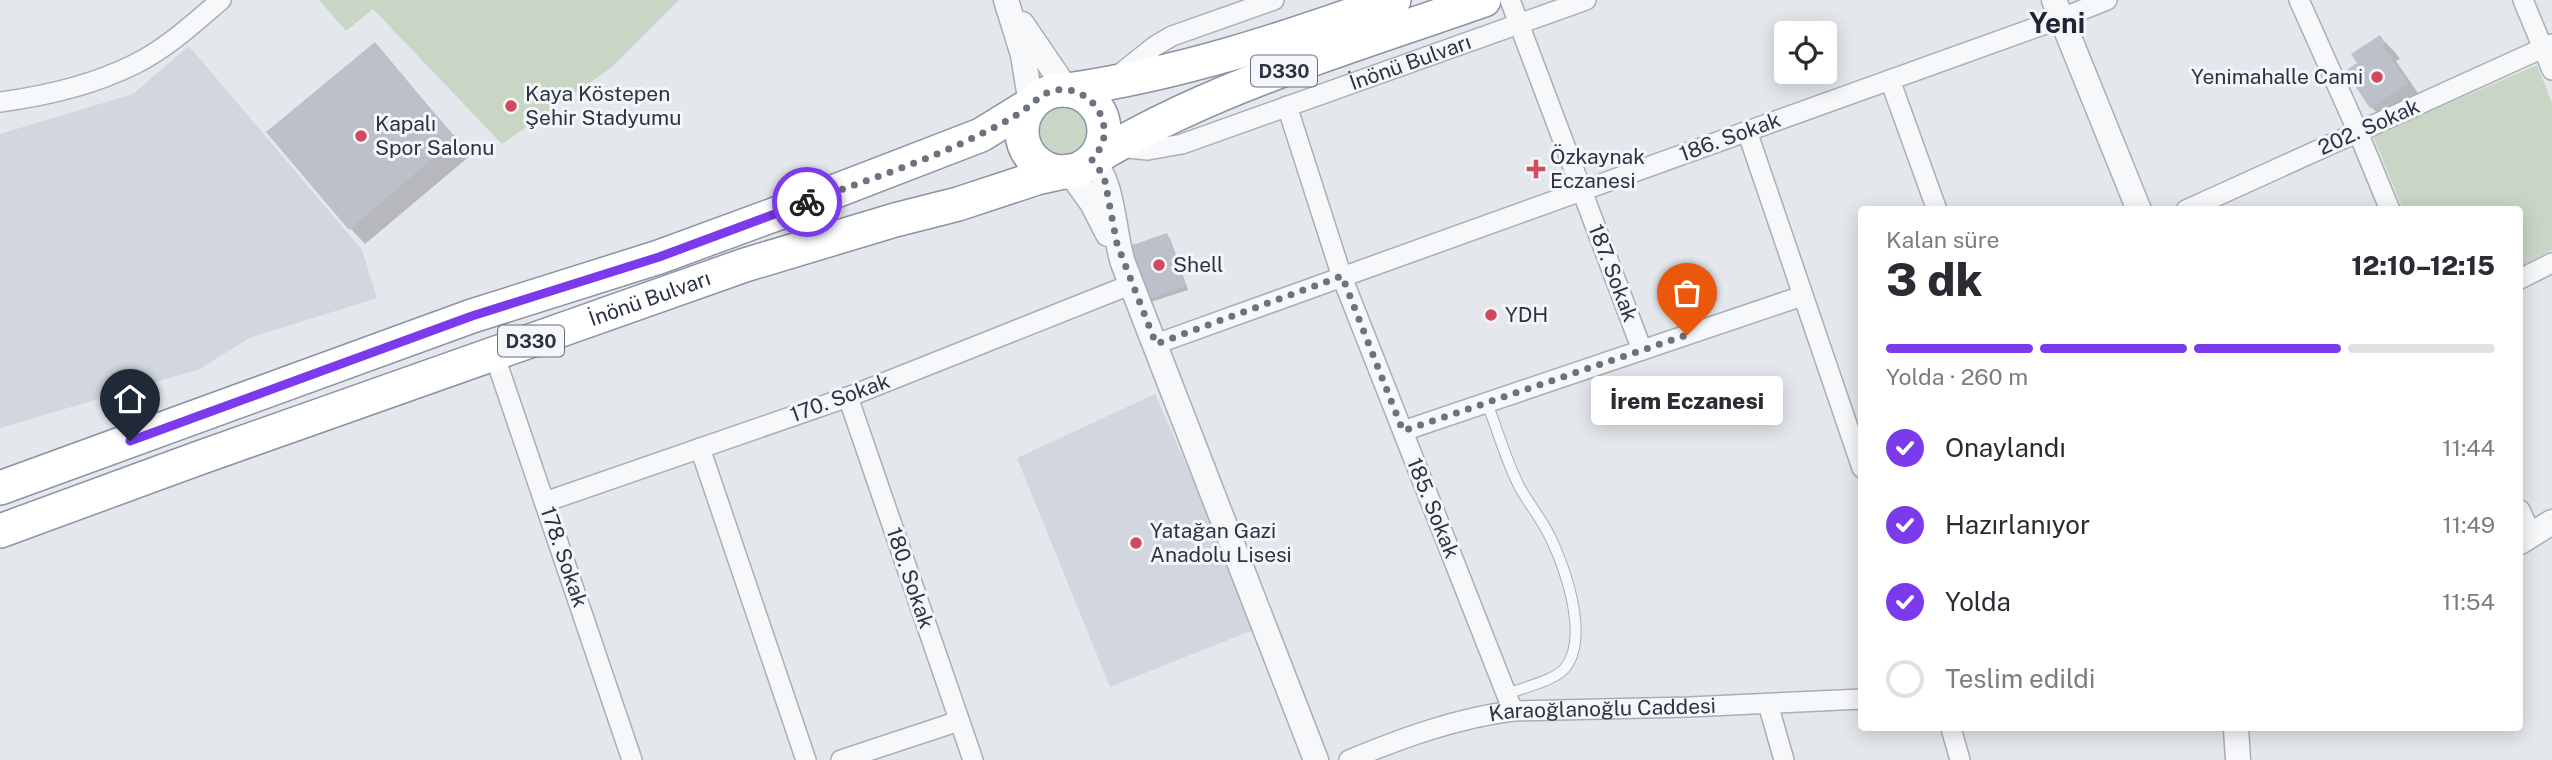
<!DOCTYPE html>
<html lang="tr">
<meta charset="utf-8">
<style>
:root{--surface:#fff;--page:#f2f2f3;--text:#2b2b33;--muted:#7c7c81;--line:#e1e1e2;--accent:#7c3aed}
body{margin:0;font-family:"Public Sans",sans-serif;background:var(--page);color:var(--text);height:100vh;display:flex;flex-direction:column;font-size:26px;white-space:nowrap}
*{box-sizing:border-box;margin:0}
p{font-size:23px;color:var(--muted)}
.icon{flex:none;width:38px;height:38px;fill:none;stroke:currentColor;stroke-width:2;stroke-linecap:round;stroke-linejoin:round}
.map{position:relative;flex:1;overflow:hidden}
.drawer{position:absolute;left:1858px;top:206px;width:665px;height:525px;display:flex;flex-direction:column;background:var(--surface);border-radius:7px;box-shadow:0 4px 18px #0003}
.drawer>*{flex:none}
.tools{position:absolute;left:1774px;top:21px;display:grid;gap:14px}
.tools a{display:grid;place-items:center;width:63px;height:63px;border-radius:7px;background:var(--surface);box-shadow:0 4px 18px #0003;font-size:35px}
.pin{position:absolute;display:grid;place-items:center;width:60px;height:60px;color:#fff;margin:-72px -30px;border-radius:50% 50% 50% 0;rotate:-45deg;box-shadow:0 0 7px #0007}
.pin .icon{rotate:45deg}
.courier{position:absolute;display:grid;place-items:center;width:70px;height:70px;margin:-35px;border:5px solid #7c3aed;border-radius:50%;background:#fff;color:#222;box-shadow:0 2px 9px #0007}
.bubble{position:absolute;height:49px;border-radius:7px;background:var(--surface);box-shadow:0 4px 18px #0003;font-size:23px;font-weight:800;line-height:49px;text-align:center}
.overview em{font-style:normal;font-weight:800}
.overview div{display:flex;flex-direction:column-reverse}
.overview{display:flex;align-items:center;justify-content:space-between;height:119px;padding:0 28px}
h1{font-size:46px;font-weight:800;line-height:52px}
.bar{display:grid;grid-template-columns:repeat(4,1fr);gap:10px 7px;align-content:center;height:84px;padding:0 28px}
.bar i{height:9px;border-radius:5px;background:var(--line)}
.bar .selected{background:var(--accent)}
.bar p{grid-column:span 4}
ol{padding:0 28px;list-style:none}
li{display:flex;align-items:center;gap:21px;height:77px}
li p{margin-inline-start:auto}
li .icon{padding:7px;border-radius:50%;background:var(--accent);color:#fff;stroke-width:4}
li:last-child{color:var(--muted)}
li i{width:38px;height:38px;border:4px solid var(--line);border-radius:50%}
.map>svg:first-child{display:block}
.built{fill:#d2d6de}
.green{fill:#c9d6c5}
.shadow{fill:#0003}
.building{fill:#bbc0ca}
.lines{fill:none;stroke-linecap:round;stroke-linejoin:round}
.service-casing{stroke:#a9aeb7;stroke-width:12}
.minor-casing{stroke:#a9aeb7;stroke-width:22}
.tertiary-casing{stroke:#a9aeb7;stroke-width:27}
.trunk-casing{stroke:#8b94a3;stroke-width:36}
.service{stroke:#f7f8fa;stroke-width:10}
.minor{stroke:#f7f8fa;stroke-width:19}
.tertiary{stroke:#f7f8fa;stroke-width:24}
.trunk{stroke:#fff;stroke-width:33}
.done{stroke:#6c737f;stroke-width:7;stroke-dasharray:0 12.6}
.route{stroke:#7c3aed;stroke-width:9}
.poi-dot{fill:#d1495b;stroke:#f4f6f9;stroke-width:2.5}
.labels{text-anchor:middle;stroke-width:6;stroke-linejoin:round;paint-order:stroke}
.shield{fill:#f4f6f9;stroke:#676e7b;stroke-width:2}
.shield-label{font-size:19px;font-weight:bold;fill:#2b3445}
.street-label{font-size:21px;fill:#2b3445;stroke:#f4f6f9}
.poi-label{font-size:21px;fill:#2b3445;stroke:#f4f6f9;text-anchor:start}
.district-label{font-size:28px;font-weight:bold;fill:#1d2536;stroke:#f4f6f9}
</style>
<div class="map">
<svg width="2552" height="760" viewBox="0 0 2552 760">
<rect width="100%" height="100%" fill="#e4e7ec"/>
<path class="built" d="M 189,46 L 362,250 L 377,298 L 249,338 L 200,369 L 0,428 L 0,134 L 133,94 Z
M 1155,394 L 1258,628 L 1110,687 L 1017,458 Z"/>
<path class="green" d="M 319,0 L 679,0 L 611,68 L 502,144 L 373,9 L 346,31 Z
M 2537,65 L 2552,103 L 2552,250 L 2520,267 L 2520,210 L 2403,210 L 2373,136 Z
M1039 131a24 24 0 1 1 48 0a24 24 0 1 1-48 0Z"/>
<path class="shadow" d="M 2380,37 L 2395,52 L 2400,59 L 2396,61 L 2422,99 L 2387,122 L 2371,107 L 2359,64 Z
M 374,44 L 471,155 L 365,244 L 350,228 Z
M 1167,235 L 1170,238 L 1188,290 L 1151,302 L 1148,299 Z"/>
<path class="building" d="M 2380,35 L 2385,43 L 2382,45 L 2408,83 L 2370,108 L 2345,71 L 2357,63 L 2351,54 Z
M 375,42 L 456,139 L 349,230 L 266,132 Z
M 1167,233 L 1186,286 L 1146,300 L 1127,247 Z"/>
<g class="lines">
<g class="service-casing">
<path id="service" d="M 1487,403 C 1498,431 1506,461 1520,488 C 1528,502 1538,515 1546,529 C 1563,560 1591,636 1565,668 C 1556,680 1522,688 1507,694"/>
</g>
<g class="minor-casing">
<g id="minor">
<path d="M 1510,0 L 1642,350"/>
<path d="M 2299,0 L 2358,132 L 2390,210"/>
<path d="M 2523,0 L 2552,70"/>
<path d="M 1116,77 L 1155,46 L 1172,36 L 1274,0"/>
<path d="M 1890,80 L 1937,210"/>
<path d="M 0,102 C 46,96 93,85 135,64 C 167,48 194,23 221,0"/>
<path d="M 1287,106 L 1342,277 L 1513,711"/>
<path d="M 1747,131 L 1862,468"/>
<path id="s1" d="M 1117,147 L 1148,150 L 1182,144 L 1586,0"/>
<path d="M 2186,210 L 2552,44"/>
<path d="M 2520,279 L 2552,263"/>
<path d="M 1156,344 L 2062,18 L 2107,0"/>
<path d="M 494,354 L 632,760"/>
<path d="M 848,397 L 973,760"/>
<path d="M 1403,431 L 1802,296"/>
<path d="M 700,448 L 806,760"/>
<path d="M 545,502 L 848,397 L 1132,284"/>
<path d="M 2520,510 L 2531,534"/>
<path d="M 1768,704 L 1784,760"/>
<path d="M 1951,728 L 1960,760"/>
<path d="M 841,760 L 959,721"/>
<path id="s2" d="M 1349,760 C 1402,738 1457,718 1513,711 L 1689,707 L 1862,699"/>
</g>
</g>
<g class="tertiary-casing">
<path id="tertiary" d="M 1006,0 L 1023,55 L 1031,104
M 2054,0 L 2139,210
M 1022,24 L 1067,90
M 1092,160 C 1114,182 1113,232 1123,263 L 1316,760
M 1069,171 L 1092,203 L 1108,234
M 2520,542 L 2552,522
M 2236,728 L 2238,760"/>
</g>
<g class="trunk-casing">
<g id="trunk">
<path d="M 1067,90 C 1180,74 1287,38 1394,0"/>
<circle cx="1063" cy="131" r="41"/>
<path d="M 1092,160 C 1209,87 1354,46 1484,0"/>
<path d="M 0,488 L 472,316 L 659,257 L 776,214 L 981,135 L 1031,104"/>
<path id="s3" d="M 0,531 L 199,458 L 745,265 L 895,220 L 958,204 L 1037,178 L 1069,171"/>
</g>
</g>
<use href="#service" class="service"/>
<use href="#minor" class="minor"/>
<use href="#tertiary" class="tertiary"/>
<use href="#trunk" class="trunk"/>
</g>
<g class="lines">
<path class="done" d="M 807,202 C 866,180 928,161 983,133 C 996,127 1009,120 1021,112 C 1032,105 1039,95 1052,91 C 1079,83 1107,107 1104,136 C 1103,145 1098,152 1092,160 L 1104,176 L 1117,244 L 1156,344 L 1342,276 L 1403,431 L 1687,335"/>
<path class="route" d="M 130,441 L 472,316 L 659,257 L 807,202"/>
</g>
<g class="poi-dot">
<circle cx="2377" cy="77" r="7"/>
<circle cx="511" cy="106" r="7"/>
<circle cx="361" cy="136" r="7"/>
<path d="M1532.5 158.5h7v7h7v7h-7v7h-7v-7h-7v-7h7z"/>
<circle cx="1159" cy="265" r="7"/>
<circle cx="1491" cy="315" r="7"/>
<circle cx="1136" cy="543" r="7"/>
</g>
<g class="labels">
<g class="shield">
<rect x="1251" y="55.5" width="66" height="31" rx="5"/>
<rect x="498" y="325.5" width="66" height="31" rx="5"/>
</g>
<g class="shield-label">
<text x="1284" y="78">D330</text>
<text x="531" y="348">D330</text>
</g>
<g class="street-label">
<text dy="7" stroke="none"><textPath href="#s1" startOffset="308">İnönü Bulvarı</textPath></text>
<text transform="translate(2369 127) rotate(-24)" y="7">202. Sokak</text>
<text transform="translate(1730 137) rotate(-20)" y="7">186. Sokak</text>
<text transform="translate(1613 273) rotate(69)" y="7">187. Sokak</text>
<text dy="7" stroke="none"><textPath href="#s3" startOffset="690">İnönü Bulvarı</textPath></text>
<text transform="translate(840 398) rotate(-20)" y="7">170. Sokak</text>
<text transform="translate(1433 508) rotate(68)" y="7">185. Sokak</text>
<text transform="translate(564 557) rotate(71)" y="7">178. Sokak</text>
<text transform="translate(910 578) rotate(71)" y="7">180. Sokak</text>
<text dy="7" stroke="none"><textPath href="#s2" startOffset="261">Karaoğlanoğlu Caddesi</textPath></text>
</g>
<g class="poi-label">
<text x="2363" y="84" text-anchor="end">Yenimahalle Cami</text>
<text x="525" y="101">Kaya Köstepen<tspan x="525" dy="24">Şehir Stadyumu</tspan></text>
<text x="375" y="131">Kapalı<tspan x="375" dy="24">Spor Salonu</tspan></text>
<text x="1550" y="164">Özkaynak<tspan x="1550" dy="24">Eczanesi</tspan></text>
<text x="1173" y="272">Shell</text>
<text x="1505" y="322">YDH</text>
<text x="1150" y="538">Yatağan Gazi<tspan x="1150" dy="24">Anadolu Lisesi</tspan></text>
</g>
<g class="district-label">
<text x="2057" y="33">Yeni</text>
</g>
</g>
</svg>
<div class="tools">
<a><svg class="icon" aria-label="locate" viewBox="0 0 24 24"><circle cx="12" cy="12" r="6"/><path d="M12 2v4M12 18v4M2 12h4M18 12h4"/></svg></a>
</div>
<div class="pin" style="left:1687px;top:335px;background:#ea580c"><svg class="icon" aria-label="bag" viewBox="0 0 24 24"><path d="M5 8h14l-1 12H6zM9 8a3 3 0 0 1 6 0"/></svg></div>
<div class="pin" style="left:130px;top:441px;background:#1f2937"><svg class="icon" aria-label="home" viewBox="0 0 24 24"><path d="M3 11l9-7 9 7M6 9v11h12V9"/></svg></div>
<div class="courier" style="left:807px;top:202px"><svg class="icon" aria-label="bike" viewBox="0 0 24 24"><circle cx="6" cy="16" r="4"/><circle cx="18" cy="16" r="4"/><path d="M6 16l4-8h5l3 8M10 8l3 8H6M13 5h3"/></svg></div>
<div class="bubble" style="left:1591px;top:376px;width:192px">İrem Eczanesi</div>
<section class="drawer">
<div class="overview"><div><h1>3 dk</h1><p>Kalan süre</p></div><em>12:10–12:15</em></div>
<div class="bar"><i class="selected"></i><i class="selected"></i><i class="selected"></i><i></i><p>Yolda · 260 m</p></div>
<ol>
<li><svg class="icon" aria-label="check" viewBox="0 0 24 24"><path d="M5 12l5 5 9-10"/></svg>Onaylandı<p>11:44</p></li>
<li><svg class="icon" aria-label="check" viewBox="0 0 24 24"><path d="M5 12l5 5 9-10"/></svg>Hazırlanıyor<p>11:49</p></li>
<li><svg class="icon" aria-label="check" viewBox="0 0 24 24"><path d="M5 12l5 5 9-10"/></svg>Yolda<p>11:54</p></li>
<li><i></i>Teslim edildi</li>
</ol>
</section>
</div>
